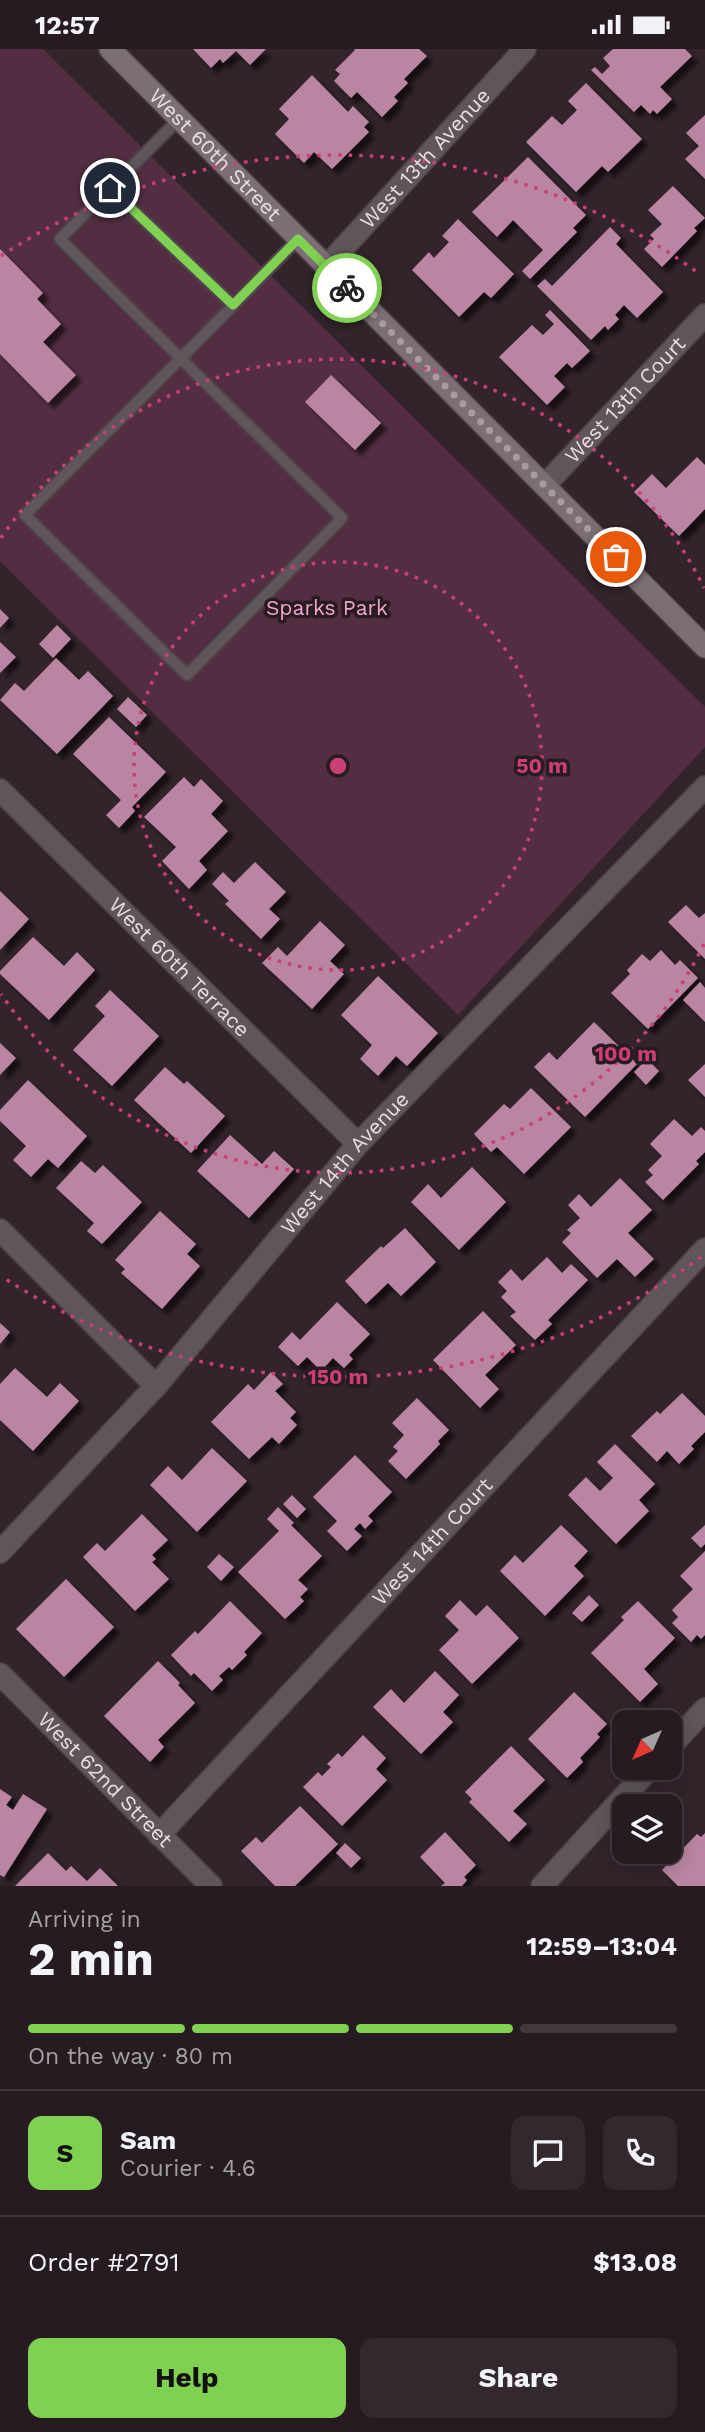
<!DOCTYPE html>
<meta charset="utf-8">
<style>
:root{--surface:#261b21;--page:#32282e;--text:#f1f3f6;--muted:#a4a1a5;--line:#42393f;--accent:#80d051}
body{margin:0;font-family:"Work Sans",sans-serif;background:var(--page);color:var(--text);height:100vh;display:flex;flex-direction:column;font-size:26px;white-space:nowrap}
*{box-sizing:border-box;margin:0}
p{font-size:23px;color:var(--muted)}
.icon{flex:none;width:38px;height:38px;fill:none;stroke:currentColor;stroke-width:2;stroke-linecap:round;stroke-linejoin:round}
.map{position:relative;height:1837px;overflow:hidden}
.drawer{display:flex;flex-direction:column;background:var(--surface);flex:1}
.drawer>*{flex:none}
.needle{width:46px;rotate:225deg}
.tools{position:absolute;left:612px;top:1661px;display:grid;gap:14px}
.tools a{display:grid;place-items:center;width:70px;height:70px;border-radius:14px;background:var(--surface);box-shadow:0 4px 18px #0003,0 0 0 2px var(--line);font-size:35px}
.pin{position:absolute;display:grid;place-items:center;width:60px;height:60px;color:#fff;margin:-30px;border:4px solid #fff;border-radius:50%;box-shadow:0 2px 7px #0007}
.courier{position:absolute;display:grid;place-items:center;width:70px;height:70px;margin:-35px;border:5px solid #80d051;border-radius:50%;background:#fff;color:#222;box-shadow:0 2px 9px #0007}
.summary em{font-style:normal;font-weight:700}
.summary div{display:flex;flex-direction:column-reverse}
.summary{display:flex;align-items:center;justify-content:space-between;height:119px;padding:0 28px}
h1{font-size:46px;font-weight:700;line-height:52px}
.bar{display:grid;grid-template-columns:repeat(4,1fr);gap:10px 7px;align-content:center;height:84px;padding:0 28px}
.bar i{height:9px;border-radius:5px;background:var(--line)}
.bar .current{background:var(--accent)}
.bar p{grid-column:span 4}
.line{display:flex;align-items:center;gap:18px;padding:0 28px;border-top:2px solid var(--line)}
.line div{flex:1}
.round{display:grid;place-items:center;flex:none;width:74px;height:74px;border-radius:14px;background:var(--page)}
.primary-button{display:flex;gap:14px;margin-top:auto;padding:14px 28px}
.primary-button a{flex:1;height:80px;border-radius:14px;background:var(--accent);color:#111;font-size:28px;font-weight:700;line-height:80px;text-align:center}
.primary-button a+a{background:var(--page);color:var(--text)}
.status{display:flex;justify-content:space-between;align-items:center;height:49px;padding:0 35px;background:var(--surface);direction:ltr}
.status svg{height:19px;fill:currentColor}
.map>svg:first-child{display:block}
.green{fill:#532e43}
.building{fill:#ba85a2;filter:url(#shadow)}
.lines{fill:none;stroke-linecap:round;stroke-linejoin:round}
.lane-casing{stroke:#504249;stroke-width:14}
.street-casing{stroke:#504249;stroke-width:24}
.secondary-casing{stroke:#504249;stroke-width:24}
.lane{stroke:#5e565a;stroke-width:10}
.street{stroke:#5e565a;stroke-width:21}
.secondary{stroke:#7b6f75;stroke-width:21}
.done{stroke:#a89ca2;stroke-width:7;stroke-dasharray:0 12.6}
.route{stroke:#80d051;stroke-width:9}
.ring{fill:none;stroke:#c93f76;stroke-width:3.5;stroke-dasharray:3.5 7}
.labels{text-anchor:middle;stroke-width:7;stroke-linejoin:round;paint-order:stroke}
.street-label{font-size:21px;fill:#e7dde2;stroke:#291b22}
.park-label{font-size:21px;fill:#f1a4ce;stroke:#291b22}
.centre{fill:#c93f76;stroke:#291b22;stroke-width:3.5}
.ring-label{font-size:21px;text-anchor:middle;font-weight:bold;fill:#c93f76;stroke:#291b22;stroke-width:7;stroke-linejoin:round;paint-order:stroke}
</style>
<div class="status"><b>12:57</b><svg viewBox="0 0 49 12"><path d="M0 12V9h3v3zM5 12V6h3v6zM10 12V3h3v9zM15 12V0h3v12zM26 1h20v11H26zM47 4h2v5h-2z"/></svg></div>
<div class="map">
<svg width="705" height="1837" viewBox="0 0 705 1837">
<defs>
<filter id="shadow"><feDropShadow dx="6" dy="6" stdDeviation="2" flood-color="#0009"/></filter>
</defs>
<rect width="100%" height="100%" fill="#33242c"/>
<path class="green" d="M 0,0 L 43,0 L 705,658 L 705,698 L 458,966 L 0,512 Z"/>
<path class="building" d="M 193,0 L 266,0 L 250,16 L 236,2 L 223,14 L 220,10 L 211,19 Z
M 354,0 L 419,0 L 427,7 L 404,30 L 408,34 L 394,48 L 398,52 L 382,68 L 357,43 L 351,49 L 334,32 L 340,25 L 335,21 L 355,1 Z
M 613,0 L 685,0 L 692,7 L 660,38 L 672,50 L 657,65 L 653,61 L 650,65 L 641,56 L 634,63 L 591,21 L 595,18 L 602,25 L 610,17 L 603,9 Z
M 312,26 L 348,63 L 353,57 L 369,73 L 364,78 L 369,83 L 332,120 L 314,103 L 304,114 L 275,85 L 289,70 L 279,60 Z
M 586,34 L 642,90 L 608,123 L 602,117 L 576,143 L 526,93 L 552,67 L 562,76 L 577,61 L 568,52 Z
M 705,66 L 705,130 L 685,110 L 699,97 L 686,84 Z
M 528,108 L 586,166 L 573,179 L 577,183 L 530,230 L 522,222 L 543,201 L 513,171 L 497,188 L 472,163 Z
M 673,137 L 705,169 L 694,179 L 697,182 L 662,218 L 644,200 L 654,190 L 650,186 L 662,175 L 648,161 Z
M 458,170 L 514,225 L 491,249 L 484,243 L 459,268 L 412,221 L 429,203 L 434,209 L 449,193 L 442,187 Z
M 610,178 L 621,189 L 616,195 L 663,243 L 637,269 L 624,256 L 615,266 L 619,270 L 608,281 L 605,277 L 591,291 L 537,237 L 545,230 L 552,237 Z
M 0,200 L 43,244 L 37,250 L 61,275 L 43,293 L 76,326 L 48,354 L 0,305 Z
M 550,261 L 590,302 L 572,319 L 567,314 L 554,327 L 565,338 L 547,356 L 499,308 L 532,276 L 543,286 L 554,275 L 545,266 Z
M 331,326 L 381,374 L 355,401 L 305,353 Z
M 697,408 L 705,416 L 705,460 L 679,487 L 634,443 L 652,425 L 666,439 Z
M 0,560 L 9,569 L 0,579 Z
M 57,576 L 71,590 L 53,609 L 39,595 Z
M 0,593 L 16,608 L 0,624 Z
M 56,609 L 79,631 L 88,622 L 113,647 L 57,705 L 0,651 L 15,634 L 24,642 Z
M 128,648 L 147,666 L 136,678 L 117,660 Z
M 109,668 L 166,723 L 132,758 L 135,762 L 119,779 L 106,766 L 121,751 L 73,705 Z
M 184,728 L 194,738 L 201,730 L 223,752 L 211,765 L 228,782 L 199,812 L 207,821 L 189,840 L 162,812 L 176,798 L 144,768 Z
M 255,813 L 286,843 L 269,860 L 280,870 L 261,890 L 225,855 L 229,852 L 212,835 L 223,823 L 234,834 Z
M 0,842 L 29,870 L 0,901 Z
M 686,856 L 699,869 L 705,864 L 705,910 L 668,873 Z
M 320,872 L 345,896 L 330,912 L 344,925 L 312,960 L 262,914 L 278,898 L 287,907 Z
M 33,888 L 64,917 L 77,903 L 95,921 L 49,971 L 0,925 L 0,922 Z
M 661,901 L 675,916 L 680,911 L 698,929 L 648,980 L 611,944 L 630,925 L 627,921 L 642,905 L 650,912 Z
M 378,927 L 438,984 L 407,1017 L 396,1007 L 378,1027 L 360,1010 L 372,996 L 341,966 Z
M 700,933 L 705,939 L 705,973 L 683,951 Z
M 110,941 L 159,987 L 112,1037 L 73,1001 L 105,967 L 95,957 Z
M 594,973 L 637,1015 L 585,1068 L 534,1018 L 549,1003 L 557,1011 Z
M 0,994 L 16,1009 L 0,1026 Z
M 647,1010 L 659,1022 L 646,1036 L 634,1023 Z
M 705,1015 L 705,1048 L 688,1031 Z
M 165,1018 L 184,1035 L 187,1032 L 225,1067 L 191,1104 L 134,1051 Z
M 28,1031 L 87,1087 L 58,1119 L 48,1110 L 31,1128 L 13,1111 L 26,1097 L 0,1072 L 0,1061 Z
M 531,1039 L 571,1078 L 524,1125 L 497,1098 L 491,1103 L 474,1085 L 504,1055 L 510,1060 Z
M 674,1070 L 692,1087 L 701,1078 L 705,1082 L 705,1103 L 696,1112 L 699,1115 L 663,1151 L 645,1133 L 653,1126 L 648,1121 L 662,1107 L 650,1095 Z
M 230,1086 L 262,1115 L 274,1102 L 294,1120 L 249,1169 L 197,1122 Z
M 81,1112 L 95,1124 L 103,1116 L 142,1153 L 102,1195 L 87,1182 L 94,1174 L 56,1139 Z
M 472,1118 L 506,1153 L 459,1201 L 411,1153 L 428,1135 L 441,1149 Z
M 620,1129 L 652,1161 L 628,1184 L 654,1210 L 635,1228 L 617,1210 L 597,1229 L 562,1193 L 571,1184 L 567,1181 L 580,1169 L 568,1156 L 579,1145 L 591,1158 Z
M 160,1162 L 196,1195 L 187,1205 L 200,1217 L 162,1260 L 121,1224 L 125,1220 L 115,1211 Z
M 405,1179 L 436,1213 L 401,1247 L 388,1234 L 366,1255 L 345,1232 L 381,1197 L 383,1199 Z
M 547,1208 L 562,1224 L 571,1215 L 588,1231 L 548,1271 L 552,1275 L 535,1291 L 510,1267 L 516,1263 L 501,1248 L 507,1242 L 498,1233 L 511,1220 L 522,1232 Z
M 337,1253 L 370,1285 L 349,1306 L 353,1310 L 344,1319 L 333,1309 L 321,1322 L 307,1308 L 298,1317 L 278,1298 L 292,1283 L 300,1291 Z
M 483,1262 L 516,1296 L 485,1326 L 499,1340 L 480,1359 L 433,1311 Z
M 0,1274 L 10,1283 L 0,1295 Z
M 15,1319 L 47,1348 L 60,1334 L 79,1352 L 33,1402 L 0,1371 L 0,1335 Z
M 271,1323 L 283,1335 L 275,1342 L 296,1363 L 290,1369 L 297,1376 L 279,1395 L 272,1388 L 249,1410 L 211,1373 L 248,1335 L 254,1341 Z
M 682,1344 L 705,1367 L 705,1383 L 691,1397 L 694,1400 L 679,1415 L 667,1402 L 657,1413 L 631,1387 L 657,1362 L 660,1365 Z
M 417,1349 L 449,1381 L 438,1392 L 440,1395 L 406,1430 L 388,1412 L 398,1402 L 393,1398 L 404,1386 L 392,1374 Z
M 615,1395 L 655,1435 L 639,1451 L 649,1462 L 616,1495 L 568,1446 L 586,1428 L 600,1442 L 613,1429 L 597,1413 Z
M 212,1399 L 247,1432 L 197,1483 L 150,1436 L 168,1417 L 182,1431 Z
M 355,1406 L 392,1443 L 368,1467 L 373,1472 L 365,1480 L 360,1474 L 354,1480 L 362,1487 L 347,1502 L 327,1482 L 337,1472 L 313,1448 Z
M 292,1446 L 306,1460 L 297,1469 L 283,1455 Z
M 278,1458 L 294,1474 L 291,1476 L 322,1507 L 298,1531 L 308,1540 L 300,1548 L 304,1552 L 285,1570 L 238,1523 L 279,1482 L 267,1470 Z
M 142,1465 L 168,1491 L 152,1506 L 156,1510 L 152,1513 L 169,1530 L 135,1562 L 83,1508 L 97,1494 L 105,1502 Z
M 561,1476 L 588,1502 L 574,1517 L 584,1527 L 545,1567 L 500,1522 L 515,1506 L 523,1514 Z
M 705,1476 L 705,1495 L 701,1499 L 691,1489 Z
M 705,1502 L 705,1586 L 701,1590 L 697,1586 L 691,1593 L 672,1574 L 678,1568 L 672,1561 L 693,1540 L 680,1527 Z
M 219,1505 L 234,1518 L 221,1532 L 207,1518 Z
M 66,1530 L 114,1578 L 64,1628 L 16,1580 Z
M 589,1546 L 599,1556 L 582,1573 L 572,1564 Z
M 460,1551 L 476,1567 L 487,1556 L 519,1589 L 472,1635 L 439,1601 L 459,1581 L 445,1567 Z
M 230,1552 L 262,1584 L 244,1603 L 247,1606 L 232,1621 L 229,1618 L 219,1627 L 223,1631 L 212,1642 L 194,1624 L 191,1627 L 171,1606 L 195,1582 L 198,1585 Z
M 638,1552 L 675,1589 L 644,1620 L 658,1635 L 640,1653 L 591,1604 L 624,1571 L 621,1568 Z
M 158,1612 L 180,1634 L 178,1636 L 195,1654 L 158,1691 L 164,1698 L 150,1713 L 104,1667 Z
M 435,1622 L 459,1646 L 443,1663 L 453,1673 L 421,1705 L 373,1658 L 391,1640 L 404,1654 Z
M 574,1643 L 607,1675 L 597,1685 L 600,1688 L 580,1709 L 583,1713 L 567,1729 L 528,1690 Z
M 363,1686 L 386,1709 L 376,1720 L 387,1731 L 342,1777 L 303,1738 L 318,1723 L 322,1727 L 331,1718 L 327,1715 L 338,1704 L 342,1708 Z
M 511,1697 L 545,1731 L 513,1762 L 527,1775 L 509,1793 L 469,1753 L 472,1750 L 465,1743 Z
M 0,1740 L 12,1748 L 6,1756 L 13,1761 L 23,1745 L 47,1760 L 4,1828 L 0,1826 Z
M 300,1757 L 338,1795 L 295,1837 L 275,1837 L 241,1802 L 256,1788 L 262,1794 Z
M 445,1783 L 476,1816 L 464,1828 L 467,1831 L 462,1837 L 441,1837 L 445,1834 L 420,1808 Z
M 705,1784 L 705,1837 L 678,1837 L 662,1821 L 697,1785 L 701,1788 Z
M 345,1794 L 361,1809 L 351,1819 L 336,1804 Z
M 48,1804 L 66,1822 L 71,1817 L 87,1832 L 100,1819 L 118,1837 L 15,1837 Z"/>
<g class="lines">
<g class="lane-casing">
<path id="lane" d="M 179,70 L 60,190 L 342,469 L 187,626 L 25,466 C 116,374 208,283 298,190
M 110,139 L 233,256"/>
</g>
<g class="street-casing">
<g id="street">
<path id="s1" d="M 326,218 L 525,0"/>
<path id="s2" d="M 545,436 L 705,266"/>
<path id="s3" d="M 0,741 L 358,1095"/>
<path d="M 0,1181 L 156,1337"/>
<path id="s4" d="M 0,1503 L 156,1337 L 358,1095 L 705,738"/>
<path id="s5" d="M 0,1625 L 211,1837"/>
<path d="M 670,1698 L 705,1660"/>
<path id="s6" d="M 159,1786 L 705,1200"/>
<path d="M 542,1837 L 651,1718"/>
</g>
</g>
<g class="secondary-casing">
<g id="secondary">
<path id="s7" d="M 110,0 L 705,598"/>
</g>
</g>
<use href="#lane" class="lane"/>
<use href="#street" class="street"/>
<use href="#secondary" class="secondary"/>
</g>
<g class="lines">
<path class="done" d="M 347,239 L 616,508"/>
<path class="route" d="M 110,139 L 233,256 L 298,190 L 347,239"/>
</g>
<g class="ring">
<circle cx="338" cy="717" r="204"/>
<path d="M704 895A407 407 0 0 1 1 945M1 489A407 407 0 0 1 704 539"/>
<path d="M701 1208A611 611 0 0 1 1 1227M1 207A611 611 0 0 1 701 226"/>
</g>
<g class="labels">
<g class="street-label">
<text dy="7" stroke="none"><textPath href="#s7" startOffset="149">West 60th Street</textPath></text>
<text dy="7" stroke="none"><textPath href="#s1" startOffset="147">West 13th Avenue</textPath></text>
<text dy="7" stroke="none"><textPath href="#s2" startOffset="117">West 13th Court</textPath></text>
<text dy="7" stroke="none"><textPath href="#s3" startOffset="252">West 60th Terrace</textPath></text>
<text dy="7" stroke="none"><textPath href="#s4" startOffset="520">West 14th Avenue</textPath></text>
<text dy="7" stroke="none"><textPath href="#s6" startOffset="401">West 14th Court</textPath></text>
<text dy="7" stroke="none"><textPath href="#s5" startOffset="149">West 62nd Street</textPath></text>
</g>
<g class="park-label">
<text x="327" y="566">Sparks Park</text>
</g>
</g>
<circle cx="338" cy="717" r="10" class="centre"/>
<g class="ring-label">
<text x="542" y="724">50 m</text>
<text x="626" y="1012">100 m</text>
<text x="338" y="1335">150 m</text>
</g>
</svg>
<div class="tools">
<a><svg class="needle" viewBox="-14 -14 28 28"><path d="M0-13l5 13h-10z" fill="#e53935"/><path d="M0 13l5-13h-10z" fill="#a4a1a5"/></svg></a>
<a><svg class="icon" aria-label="layers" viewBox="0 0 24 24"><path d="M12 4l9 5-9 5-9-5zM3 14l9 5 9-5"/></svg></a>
</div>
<div class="pin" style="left:616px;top:508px;background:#ea580c"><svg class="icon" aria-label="bag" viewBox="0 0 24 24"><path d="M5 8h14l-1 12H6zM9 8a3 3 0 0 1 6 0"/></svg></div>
<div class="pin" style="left:110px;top:139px;background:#1f2937"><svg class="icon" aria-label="home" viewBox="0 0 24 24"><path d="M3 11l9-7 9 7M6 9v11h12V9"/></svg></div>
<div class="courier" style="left:347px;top:239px"><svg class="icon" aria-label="bike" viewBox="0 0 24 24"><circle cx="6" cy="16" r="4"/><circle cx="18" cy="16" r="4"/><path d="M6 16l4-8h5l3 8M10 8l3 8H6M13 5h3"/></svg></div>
</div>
<section class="drawer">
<div class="summary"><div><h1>2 min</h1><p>Arriving in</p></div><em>12:59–13:04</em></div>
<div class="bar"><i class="current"></i><i class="current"></i><i class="current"></i><i></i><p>On the way · 80 m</p></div>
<div class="line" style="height:126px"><b class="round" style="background:var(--accent);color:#111">S</b><div><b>Sam</b><p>Courier · 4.6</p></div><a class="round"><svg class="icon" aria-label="chat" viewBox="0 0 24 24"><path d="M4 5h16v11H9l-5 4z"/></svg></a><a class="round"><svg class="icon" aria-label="phone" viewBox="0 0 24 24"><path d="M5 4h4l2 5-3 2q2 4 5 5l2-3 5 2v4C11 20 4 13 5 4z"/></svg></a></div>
<div class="line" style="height:91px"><div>Order #2791</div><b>$13.08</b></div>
<div class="primary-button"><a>Help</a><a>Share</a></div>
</section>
